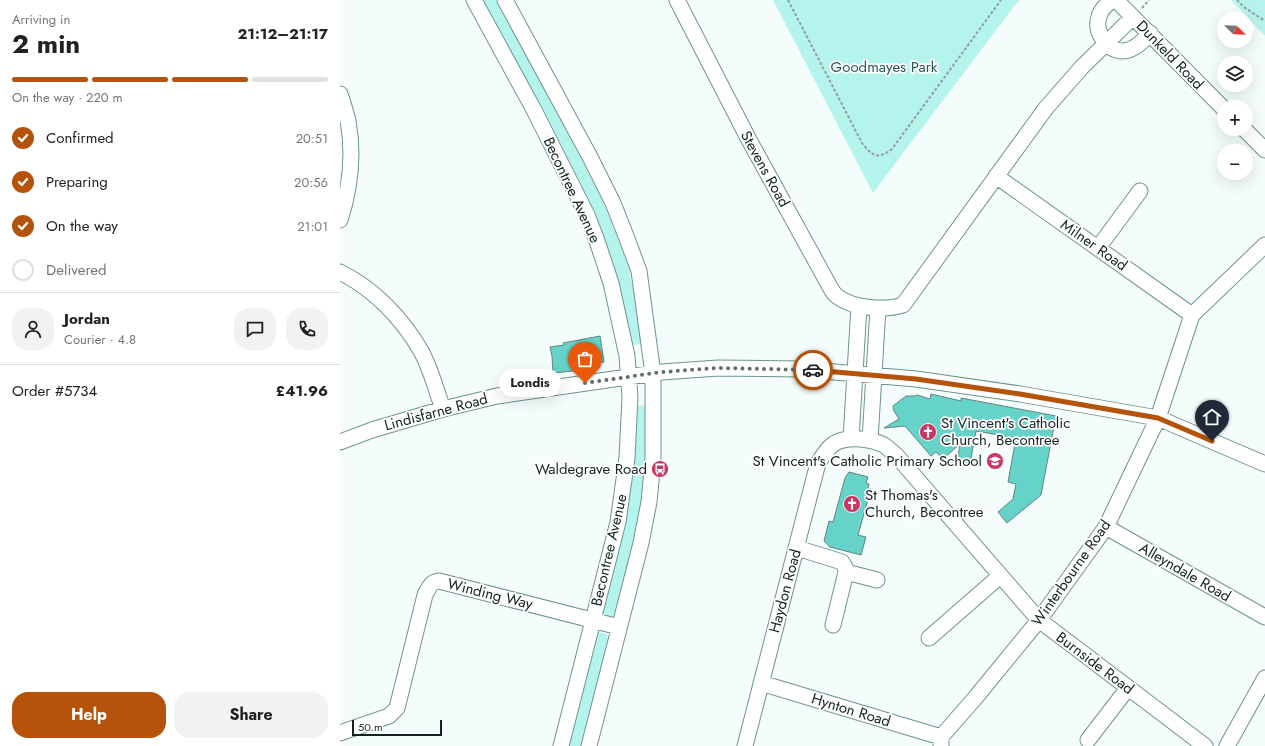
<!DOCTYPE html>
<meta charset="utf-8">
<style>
:root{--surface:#fff;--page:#f2f2f2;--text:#202124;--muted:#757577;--line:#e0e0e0;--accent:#b45309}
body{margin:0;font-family:Jost,sans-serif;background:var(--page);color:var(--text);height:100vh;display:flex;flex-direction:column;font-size:15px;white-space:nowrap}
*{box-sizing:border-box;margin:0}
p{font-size:13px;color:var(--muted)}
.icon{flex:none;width:22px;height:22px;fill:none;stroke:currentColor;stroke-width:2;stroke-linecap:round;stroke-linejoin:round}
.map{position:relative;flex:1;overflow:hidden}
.drawer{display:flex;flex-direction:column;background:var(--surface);width:340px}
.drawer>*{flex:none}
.needle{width:26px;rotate:113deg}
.buttons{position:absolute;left:877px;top:12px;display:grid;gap:8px}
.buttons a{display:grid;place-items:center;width:36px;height:36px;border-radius:50%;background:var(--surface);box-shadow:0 4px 16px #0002;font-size:20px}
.scale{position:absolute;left:12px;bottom:10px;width:90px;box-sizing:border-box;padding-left:4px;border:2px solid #132321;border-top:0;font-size:11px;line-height:14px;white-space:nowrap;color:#132321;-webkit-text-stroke:3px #fff;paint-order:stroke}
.pin{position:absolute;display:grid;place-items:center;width:34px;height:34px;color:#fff;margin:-41px -17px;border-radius:50% 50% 50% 0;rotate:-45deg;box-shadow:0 0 4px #0007}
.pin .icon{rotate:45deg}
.courier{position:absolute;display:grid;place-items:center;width:40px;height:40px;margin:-20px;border:3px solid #b45309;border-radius:50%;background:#fff;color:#222;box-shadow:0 1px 5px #0007}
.bubble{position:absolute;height:28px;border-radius:14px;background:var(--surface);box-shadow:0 4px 16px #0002;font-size:13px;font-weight:700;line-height:28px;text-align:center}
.summary em{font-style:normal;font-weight:700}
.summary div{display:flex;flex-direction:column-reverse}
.summary{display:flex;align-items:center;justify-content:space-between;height:68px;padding:0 12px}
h1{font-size:26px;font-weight:700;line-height:30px}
.bar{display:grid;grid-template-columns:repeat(4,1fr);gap:6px 4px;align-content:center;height:48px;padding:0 12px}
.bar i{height:5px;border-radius:3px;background:var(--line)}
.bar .selected{background:var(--accent)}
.bar p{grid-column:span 4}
.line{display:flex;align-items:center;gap:10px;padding:0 12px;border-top:1px solid var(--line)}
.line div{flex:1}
.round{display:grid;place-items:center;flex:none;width:42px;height:42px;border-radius:16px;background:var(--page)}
ol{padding:0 12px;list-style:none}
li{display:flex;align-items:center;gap:12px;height:44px}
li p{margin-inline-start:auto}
li .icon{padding:4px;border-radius:50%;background:var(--accent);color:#fff;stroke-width:4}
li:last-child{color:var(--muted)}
li i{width:22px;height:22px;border:2px solid var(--line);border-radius:50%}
.primary-button{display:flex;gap:8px;margin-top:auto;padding:8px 12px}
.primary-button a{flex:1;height:46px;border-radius:16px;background:var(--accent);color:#fff;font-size:16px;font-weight:700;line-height:46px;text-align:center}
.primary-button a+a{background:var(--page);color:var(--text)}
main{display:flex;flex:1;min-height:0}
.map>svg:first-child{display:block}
.green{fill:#b5f4ed}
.building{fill:#66d3c9;stroke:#608682}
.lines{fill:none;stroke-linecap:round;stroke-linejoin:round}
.minor-casing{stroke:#6d9490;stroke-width:17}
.path{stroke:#929e9c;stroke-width:2;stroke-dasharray:3 2;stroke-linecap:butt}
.minor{stroke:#fff;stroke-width:15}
.done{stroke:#626f6e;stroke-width:4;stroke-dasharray:0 7.2}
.route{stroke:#b45309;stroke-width:5}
.labels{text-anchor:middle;stroke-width:3.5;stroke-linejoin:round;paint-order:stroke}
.street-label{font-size:15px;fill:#132321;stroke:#fff}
.park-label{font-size:15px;fill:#2b5a56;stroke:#fff}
.poi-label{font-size:15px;fill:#132321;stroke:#fff;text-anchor:start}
</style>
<main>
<section class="drawer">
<div class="summary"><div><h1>2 min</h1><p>Arriving in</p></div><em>21:12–21:17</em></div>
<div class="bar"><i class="selected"></i><i class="selected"></i><i class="selected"></i><i></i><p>On the way · 220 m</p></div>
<ol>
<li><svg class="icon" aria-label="check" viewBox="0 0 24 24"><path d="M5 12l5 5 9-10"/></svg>Confirmed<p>20:51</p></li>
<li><svg class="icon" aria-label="check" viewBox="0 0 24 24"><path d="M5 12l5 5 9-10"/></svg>Preparing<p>20:56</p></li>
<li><svg class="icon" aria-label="check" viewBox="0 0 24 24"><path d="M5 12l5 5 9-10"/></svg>On the way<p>21:01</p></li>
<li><i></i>Delivered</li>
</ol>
<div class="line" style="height:72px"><a class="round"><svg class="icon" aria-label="person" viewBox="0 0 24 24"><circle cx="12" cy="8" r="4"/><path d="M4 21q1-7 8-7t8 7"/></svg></a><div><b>Jordan</b><p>Courier · 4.8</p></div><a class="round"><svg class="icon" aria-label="chat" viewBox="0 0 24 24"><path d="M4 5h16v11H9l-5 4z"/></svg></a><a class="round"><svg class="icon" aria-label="phone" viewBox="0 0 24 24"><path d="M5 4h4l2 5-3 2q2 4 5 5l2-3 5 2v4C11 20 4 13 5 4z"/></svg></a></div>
<div class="line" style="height:52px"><div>Order #5734</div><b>£41.96</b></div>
<div class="primary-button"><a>Help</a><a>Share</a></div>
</section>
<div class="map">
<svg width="925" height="746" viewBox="0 0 925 746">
<rect width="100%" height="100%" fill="#f5fdfc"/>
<path class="green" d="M 140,0 L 158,0 L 257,189 L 279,237 L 289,270 L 300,317 L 304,343 L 290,346 L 283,310 Z
M 433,0 L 679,0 L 533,193 Z
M 891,0 L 925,0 L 925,36 L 894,3 Z
M 310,405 L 302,508 L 276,613 L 270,618 C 265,616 263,614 262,609 L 294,406 Z
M 258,632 L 267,634 L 268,641 L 242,746 L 227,746 L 256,634 Z"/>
<path class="building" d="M 260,336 L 264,362 L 251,364 L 252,369 L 213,373 L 212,356 L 210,347 L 224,345 L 223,343 Z
M 591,394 L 621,401 L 621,398 L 716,416 L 701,495 L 667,523 L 658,512 L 673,499 L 676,484 L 668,482 L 676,438 L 636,431 L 630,464 L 617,462 L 620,444 L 603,459 L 596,452 L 591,456 L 565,426 L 544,428 L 559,419 L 554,411 L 553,406 L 566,396 L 575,396 L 577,395 L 590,399 Z
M 509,472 L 528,477 L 526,483 L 529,484 L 528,488 L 531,489 L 518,535 L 526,537 L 521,555 L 490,547 L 484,541 L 489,521 L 493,522 L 505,478 Z"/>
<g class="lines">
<g class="minor-casing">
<path id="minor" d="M 134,0 L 194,110 L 247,215 L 256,238 L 271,283 L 287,356 L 290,397 L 287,458 L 278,522 L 221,746
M 165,0 L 250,157 L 273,203 L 286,236 L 299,271 L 313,374 L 313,460 L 309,502 L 301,543 L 249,746
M 337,0 L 408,138 L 490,287 C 492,291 495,295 498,297 C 513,308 545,311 563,305 L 706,108 L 742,67 L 793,17
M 810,33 C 803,41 794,51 782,51 C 766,50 754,31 759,17 C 760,10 767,4 772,0 L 777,1 L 884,109
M 0,94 C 3,103 6,112 8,121 C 14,154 10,189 0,220
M 904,129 L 925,150
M 656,176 L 852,315
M 758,248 L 800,191
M 0,272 C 34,289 62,318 81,351 C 91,369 96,390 103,409
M 511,439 L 519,306
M 530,440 L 538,308
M 0,442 L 32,430 L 103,409 L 157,396 L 322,372 L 378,368 L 460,369 L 576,379 L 680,394 L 818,418 L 925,464
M 766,527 L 925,617
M 457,548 L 502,562 L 505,567 L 506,572 L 493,625
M 506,572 L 537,580
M 589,638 L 660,576
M 421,683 L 601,737
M 0,733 L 49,716 L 57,708 L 85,595 C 89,588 90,582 99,581 L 279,627
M 748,740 L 788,688
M 405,746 L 478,463 C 483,456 488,446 497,442 C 510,436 531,439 544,445 C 548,448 552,452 556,455 L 699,620 L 865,746
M 601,746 L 601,737 L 636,697 L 699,620 L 766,527 L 818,418 L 852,315 L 925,245
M 887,746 L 925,678"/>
</g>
<path class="path" d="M 448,0 L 522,143 C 532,156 538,160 552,149 L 661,0
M 897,0 L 904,7 L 925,21
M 802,8 L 809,0"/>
<use href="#minor" class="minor"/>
</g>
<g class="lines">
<path class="done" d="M 245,383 L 322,372 L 378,368 L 473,370"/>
<path class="route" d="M 473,370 L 576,379 L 680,394 L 818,418 L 872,441"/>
</g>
<defs>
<g id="church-disc" transform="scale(0.9)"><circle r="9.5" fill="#c73962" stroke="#fff"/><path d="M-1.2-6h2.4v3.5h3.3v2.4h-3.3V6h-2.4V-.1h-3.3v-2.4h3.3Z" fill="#fff"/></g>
<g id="school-disc" transform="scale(0.9)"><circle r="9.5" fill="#c73962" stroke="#fff"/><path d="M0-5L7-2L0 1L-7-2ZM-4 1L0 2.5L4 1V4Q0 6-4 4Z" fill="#fff"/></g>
<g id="bus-disc" transform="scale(0.9)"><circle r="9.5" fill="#c73962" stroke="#fff"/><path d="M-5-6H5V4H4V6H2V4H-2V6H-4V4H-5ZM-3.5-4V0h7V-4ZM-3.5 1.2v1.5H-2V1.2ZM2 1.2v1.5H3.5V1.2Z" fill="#fff"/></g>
</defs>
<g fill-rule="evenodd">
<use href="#church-disc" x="588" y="432"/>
<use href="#school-disc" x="655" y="461"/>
<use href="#bus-disc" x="320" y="469"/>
<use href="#church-disc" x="512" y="504"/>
</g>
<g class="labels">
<g class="street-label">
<text transform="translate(830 55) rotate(46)" y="5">Dunkeld Road</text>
<text transform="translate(425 169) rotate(61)" y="5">Stevens Road</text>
<text transform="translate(232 190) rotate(65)" y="5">Becontree Avenue</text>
<text transform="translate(754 245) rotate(35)" y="5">Milner Road</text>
<text transform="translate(96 412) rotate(-15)" y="5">Lindisfarne Road</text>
<text transform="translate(269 550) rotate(-77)" y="5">Becontree Avenue</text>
<text transform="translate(845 572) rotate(30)" y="5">Alleyndale Road</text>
<text transform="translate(731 573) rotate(-55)" y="5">Winterbourne Road</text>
<text transform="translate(445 591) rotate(-75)" y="5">Haydon Road</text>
<text transform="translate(150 594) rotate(14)" y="5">Winding Way</text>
<text transform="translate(755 663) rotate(37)" y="5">Burnside Road</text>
<text transform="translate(511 710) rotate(17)" y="5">Hynton Road</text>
</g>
<g class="park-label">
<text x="544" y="72">Goodmayes Park</text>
</g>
<g class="poi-label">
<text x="601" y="428">St Vincent's Catholic<tspan x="601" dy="17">Church, Becontree</tspan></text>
<text x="642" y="466" text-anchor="end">St Vincent's Catholic Primary School</text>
<text x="307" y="474" text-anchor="end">Waldegrave Road</text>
<text x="525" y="500">St Thomas's<tspan x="525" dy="17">Church, Becontree</tspan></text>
</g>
</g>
</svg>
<div class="buttons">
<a><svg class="needle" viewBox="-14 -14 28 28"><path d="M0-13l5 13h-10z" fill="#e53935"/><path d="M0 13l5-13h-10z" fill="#757577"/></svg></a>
<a><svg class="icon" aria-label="layers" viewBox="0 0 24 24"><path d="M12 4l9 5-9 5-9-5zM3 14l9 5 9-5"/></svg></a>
<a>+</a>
<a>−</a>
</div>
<div class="scale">50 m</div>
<div class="pin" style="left:245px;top:383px;background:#ea580c"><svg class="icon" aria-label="bag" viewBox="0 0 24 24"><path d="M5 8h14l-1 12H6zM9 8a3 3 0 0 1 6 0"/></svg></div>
<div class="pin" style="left:872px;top:441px;background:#1f2937"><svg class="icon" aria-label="home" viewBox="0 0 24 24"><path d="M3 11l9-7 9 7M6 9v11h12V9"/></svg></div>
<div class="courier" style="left:473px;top:370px"><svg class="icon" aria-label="car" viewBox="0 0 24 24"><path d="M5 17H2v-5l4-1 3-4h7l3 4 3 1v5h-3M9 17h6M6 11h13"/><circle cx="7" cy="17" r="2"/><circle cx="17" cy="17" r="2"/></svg></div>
<div class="bubble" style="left:159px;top:369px;width:62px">Londis</div>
</div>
</main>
